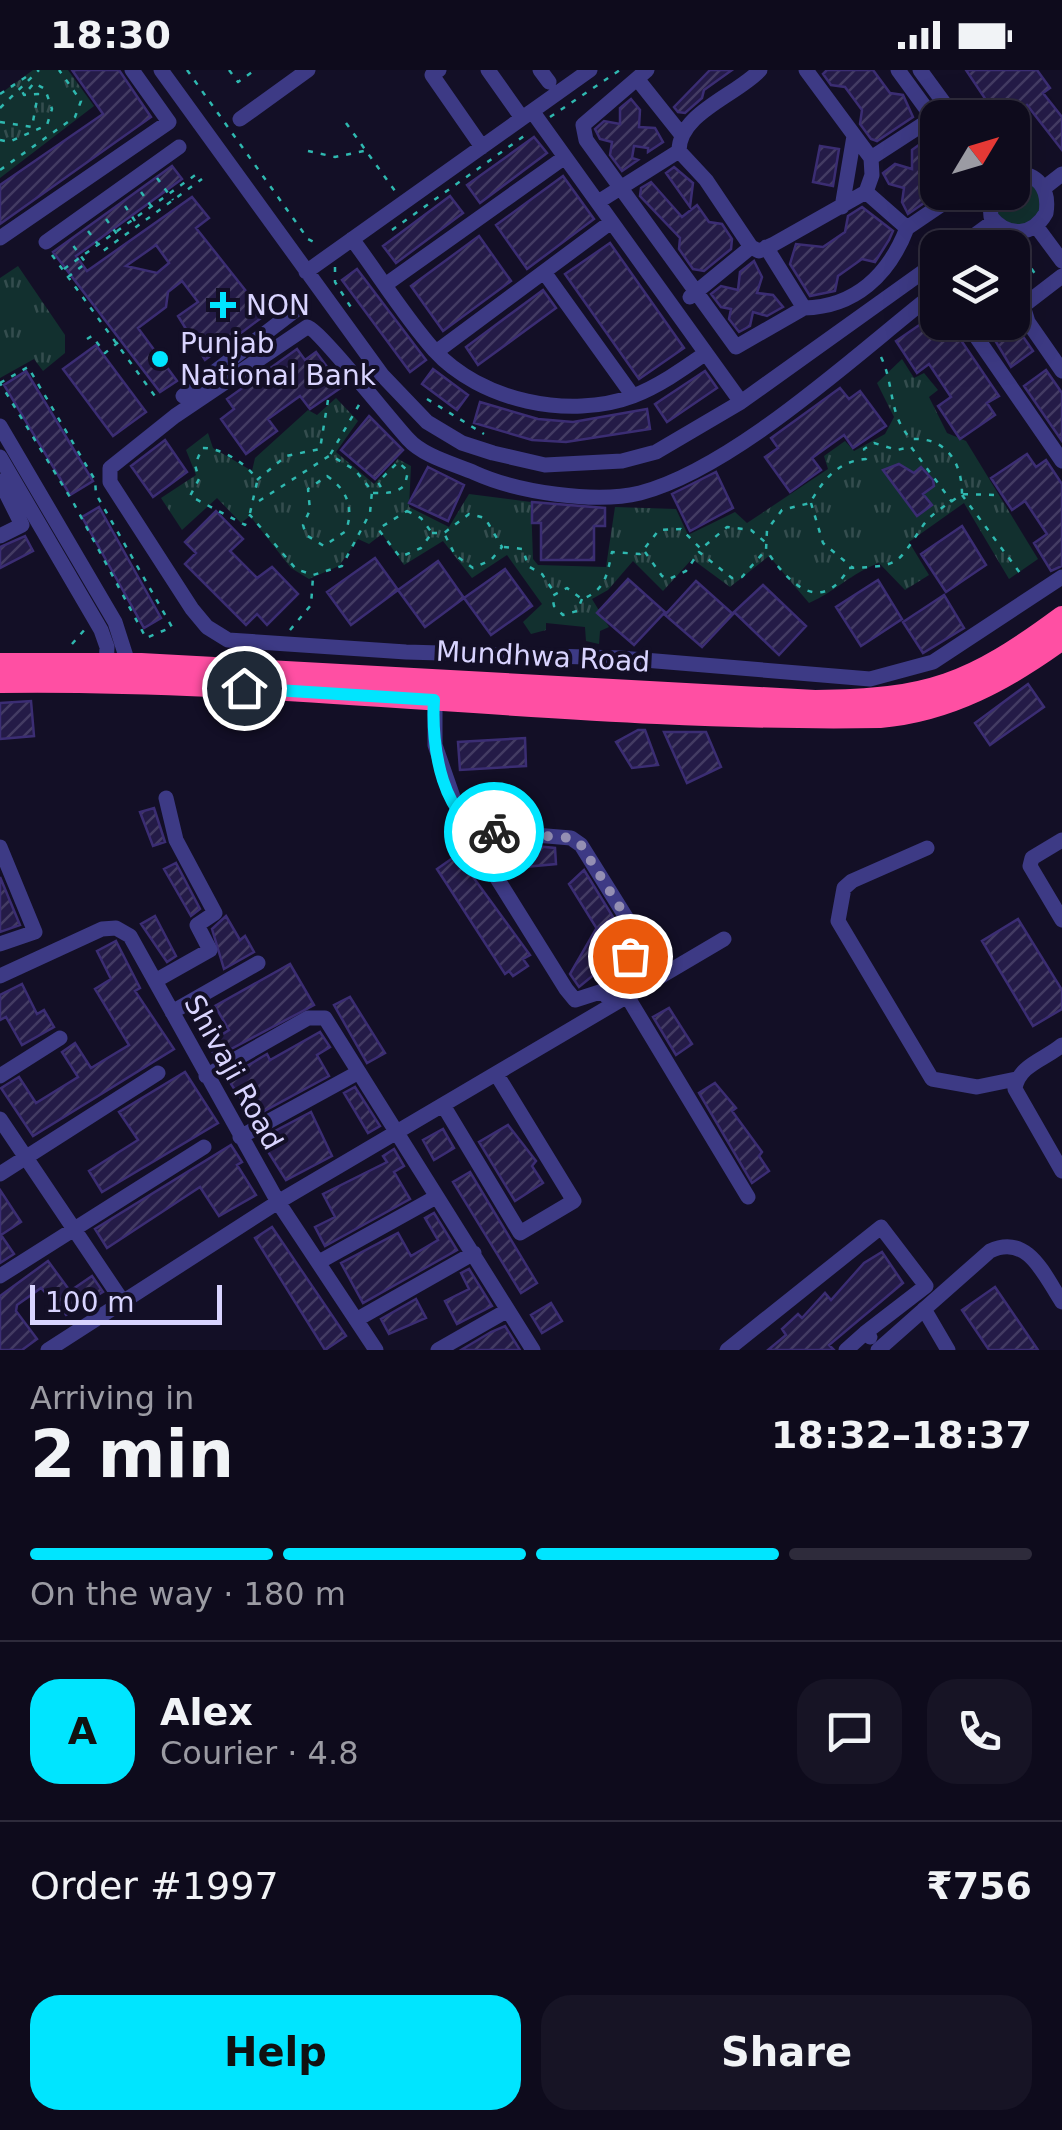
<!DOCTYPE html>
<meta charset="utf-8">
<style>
:root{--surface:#0e0b1c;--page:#171425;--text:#f1f3f6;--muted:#9b9ba3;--line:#2e2b3b;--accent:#00e5ff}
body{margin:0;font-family:"DejaVu Sans",sans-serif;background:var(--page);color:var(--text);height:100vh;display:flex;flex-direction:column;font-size:38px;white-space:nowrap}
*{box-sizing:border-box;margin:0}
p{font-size:32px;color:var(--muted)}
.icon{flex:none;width:55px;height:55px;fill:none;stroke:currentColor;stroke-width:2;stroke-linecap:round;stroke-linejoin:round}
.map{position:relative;height:1280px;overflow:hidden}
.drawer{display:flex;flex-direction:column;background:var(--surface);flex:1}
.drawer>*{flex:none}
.needle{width:65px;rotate:52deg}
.controls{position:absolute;left:920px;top:30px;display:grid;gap:20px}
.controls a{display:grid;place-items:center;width:110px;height:110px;border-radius:20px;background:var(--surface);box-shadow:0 10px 40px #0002,0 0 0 2px var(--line);font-size:50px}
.scale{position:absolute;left:30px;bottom:25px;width:192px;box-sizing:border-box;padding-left:10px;border:5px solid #d9d4ff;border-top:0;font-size:28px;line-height:35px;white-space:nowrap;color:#d9d4ff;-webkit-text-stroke:8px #130f26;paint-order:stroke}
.pin{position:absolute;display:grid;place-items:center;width:85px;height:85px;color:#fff;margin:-42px;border:5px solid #fff;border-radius:50%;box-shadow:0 2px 10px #0007}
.courier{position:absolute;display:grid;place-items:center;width:100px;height:100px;margin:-50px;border:8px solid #00e5ff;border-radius:50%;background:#fff;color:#222;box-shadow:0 2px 12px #0007}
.overview em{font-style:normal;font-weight:800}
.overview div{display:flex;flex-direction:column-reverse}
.overview{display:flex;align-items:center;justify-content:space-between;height:170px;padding:0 30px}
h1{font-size:65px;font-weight:800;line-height:75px}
.bar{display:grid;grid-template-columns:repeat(4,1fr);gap:15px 10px;align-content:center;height:120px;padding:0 30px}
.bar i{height:12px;border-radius:8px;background:var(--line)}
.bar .on{background:var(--accent)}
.bar p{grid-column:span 4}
.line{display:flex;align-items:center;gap:25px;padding:0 30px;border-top:2px solid var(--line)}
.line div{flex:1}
.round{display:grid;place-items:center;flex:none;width:105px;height:105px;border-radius:30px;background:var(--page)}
.action{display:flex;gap:20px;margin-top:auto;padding:20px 30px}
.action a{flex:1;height:115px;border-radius:30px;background:var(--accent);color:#111;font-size:40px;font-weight:800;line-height:115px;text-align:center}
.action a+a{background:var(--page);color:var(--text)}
.status{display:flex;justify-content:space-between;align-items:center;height:70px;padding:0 50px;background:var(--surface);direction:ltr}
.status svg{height:28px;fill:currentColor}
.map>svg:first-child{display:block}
.grass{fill:url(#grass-tufts)}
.garden{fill:#12302f}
.building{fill:url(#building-hatch);stroke:#3b2d73;stroke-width:2.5;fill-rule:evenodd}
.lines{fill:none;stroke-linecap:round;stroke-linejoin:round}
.path{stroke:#2fb8b0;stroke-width:2.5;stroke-dasharray:5 8;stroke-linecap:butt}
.minor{stroke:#3d3a85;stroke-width:15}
.highway{stroke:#ff4fa3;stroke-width:22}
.done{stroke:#948fb3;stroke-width:10;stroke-dasharray:0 18}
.route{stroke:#00e5ff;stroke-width:12}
.poi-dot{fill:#00e5ff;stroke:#130f26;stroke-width:4}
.labels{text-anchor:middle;stroke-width:8;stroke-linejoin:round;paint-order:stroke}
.poi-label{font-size:28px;fill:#d9d4ff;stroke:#130f26;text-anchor:start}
.street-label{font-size:28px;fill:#d9d4ff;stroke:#130f26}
</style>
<div class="status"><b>18:30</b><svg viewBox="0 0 49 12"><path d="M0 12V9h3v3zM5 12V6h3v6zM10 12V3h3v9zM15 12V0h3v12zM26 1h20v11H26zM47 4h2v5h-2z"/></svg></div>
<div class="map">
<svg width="1062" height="1280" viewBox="0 0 1062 1280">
<defs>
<pattern id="grass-tufts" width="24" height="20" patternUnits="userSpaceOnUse" patternTransform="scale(2.5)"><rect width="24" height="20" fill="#12302f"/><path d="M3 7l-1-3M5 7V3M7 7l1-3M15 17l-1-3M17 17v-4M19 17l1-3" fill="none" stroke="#344d4e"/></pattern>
<pattern id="building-hatch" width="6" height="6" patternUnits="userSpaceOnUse" patternTransform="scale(2.5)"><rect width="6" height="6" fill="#241b47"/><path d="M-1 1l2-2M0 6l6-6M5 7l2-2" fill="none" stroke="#433b63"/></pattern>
</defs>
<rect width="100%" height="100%" fill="#130f26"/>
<path class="grass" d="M 33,0 L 68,0 L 94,36 L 0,108 L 0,24 Z
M 18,196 L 65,265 L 65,283 L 43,301 L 34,289 L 0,308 L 0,208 Z
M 902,289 L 914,308 L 924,303 L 938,320 L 929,327 L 947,363 L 966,371 L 1038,489 L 1009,509 L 964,433 L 909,472 L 929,505 L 905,520 L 879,493 C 851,503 835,522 809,533 L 769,486 L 730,517 L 692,489 L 663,521 L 633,491 L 608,520 L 592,529 L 609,557 L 600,561 L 599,574 L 586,571 L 585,557 L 546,553 L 546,560 L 531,564 L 523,552 L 542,534 L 507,485 L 472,508 L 443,471 L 404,495 L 382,464 L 369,474 L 358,469 L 339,496 L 309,509 L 291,498 L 250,446 L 241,453 L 217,428 L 182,460 L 161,428 L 196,405 L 186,380 L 208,363 L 213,378 L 252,401 L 255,388 L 308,340 L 317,345 L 336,328 L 358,351 L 336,382 L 374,414 L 398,389 L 411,396 L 409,437 L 449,457 L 469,424 L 531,432 L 533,489 L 538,495 L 606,497 L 615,437 L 676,439 L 688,465 L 735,442 L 747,453 L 828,399 L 824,386 L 845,371 L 854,381 L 885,364 L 894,347 L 877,313 Z"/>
<path class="garden" d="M 1022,108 L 1039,120 L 1041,141 L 1033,152 L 1013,156 L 997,144 L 996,123 L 1012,122 L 1013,109 Z"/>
<path class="building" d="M 72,0 L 119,0 L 151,47 L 0,154 L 0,115 L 103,44 Z
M 710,0 L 732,0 L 704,20 L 702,28 L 685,43 L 678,42 L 674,37 Z
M 827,0 L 873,0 L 890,23 L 903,25 L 913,47 L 877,71 L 871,69 L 860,54 L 862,40 L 845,17 L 831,15 L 823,4 Z
M 966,0 L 1037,0 L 1050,18 L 1043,23 L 1062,47 L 1062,80 L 1027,35 L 1010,48 L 998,48 Z
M 631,29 L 640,40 L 639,57 L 655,58 L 663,72 L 648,82 L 648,78 L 634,76 L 632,88 L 638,90 L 622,101 L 610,85 L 612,72 L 600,69 L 595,59 L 604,51 L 620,54 L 620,38 Z
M 534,67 L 547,83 L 480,133 L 467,115 Z
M 927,69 L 936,86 L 931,102 L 938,104 L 938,122 L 926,121 L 924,133 L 908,144 L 902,132 L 904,118 L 889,114 L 883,103 L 895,94 L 912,99 L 912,80 Z
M 820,76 L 839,79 L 833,116 L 813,112 Z
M 172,96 L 182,109 L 76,186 L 87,201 L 192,127 L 209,148 L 196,158 L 265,245 L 205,290 L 178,246 L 198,232 L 182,211 L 168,222 L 166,237 L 138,258 L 177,311 L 160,322 L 53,182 ZM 156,175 L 169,193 L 157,203 L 126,196 Z
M 674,97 L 693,113 L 690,137 L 666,103 Z
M 563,106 L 594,149 L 527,199 L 496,155 Z
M 651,112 L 682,147 L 697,135 L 709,152 L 722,154 L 732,169 L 731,179 L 704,201 L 693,199 L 679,179 L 680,168 L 640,126 L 641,118 Z
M 450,126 L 463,143 L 396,193 L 383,176 Z
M 862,137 L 893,161 L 889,170 L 875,192 L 862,189 L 838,206 L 835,221 L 810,226 L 790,194 L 796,174 L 823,177 L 845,162 L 848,146 Z
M 479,166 L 511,211 L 443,261 L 411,216 Z
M 610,173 L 684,278 L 639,309 L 565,204 Z
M 754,191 L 762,207 L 757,223 L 773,225 L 783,237 L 767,246 L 753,242 L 750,256 L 739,262 L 729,249 L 731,239 L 721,237 L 711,224 L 721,216 L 738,220 L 740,202 Z
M 357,199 L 426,290 L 410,302 L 342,210 Z
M 543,220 L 556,238 L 478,295 L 466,277 Z
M 931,247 L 940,261 L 950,254 L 999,326 L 987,333 L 995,345 L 960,369 L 938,336 L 951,327 L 929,294 L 917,303 L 896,271 Z
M 984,252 L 1013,252 L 1033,281 L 1011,297 Z
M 96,275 L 146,342 L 113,366 L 63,299 Z
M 297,279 L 305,290 L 316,282 L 342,317 L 310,339 L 300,326 L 268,349 L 277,361 L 246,384 L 221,349 L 234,339 L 227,329 Z
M 433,299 L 468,325 L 457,340 L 422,314 Z
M 1046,300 L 1062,323 L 1062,371 L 1024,316 Z
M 26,301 L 93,411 L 70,425 L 4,315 Z
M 705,301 L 717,318 L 667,352 L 655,334 Z
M 840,318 L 849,329 L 860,321 L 886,356 L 853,378 L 844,365 L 812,388 L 821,400 L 790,422 L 765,387 L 778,378 L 771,368 Z
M 480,332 L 538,349 L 573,352 L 647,339 L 650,359 L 566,372 L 532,370 L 474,353 Z
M 369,346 L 403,380 L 375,409 L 341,380 Z
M 165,370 L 187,402 L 153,427 L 131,396 Z
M 1027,384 L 1036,397 L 1046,390 L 1062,414 L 1062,496 L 1051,501 L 1034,473 L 1047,464 L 1025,431 L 1012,440 L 991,408 Z
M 899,394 L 914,403 L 921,397 L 933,410 L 934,416 L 923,424 L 932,435 L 917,446 L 883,400 Z
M 428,397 L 464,415 L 448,451 L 409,433 Z
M 716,402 L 733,438 L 690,461 L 672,424 Z
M 532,432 L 605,438 L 605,456 L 594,456 L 594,490 L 541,490 L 541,453 L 532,453 Z
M 99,437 L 161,548 L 144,558 L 82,447 Z
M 216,441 L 243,469 L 230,481 L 257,508 L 272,497 L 298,524 L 267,555 L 257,544 L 246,555 L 185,494 L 196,483 L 185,472 Z
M 962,456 L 986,495 L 946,522 L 921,484 Z
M 25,466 L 33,481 L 0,498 L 0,477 Z
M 375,488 L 398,520 L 351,555 L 327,522 Z
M 438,491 L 464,528 L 425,557 L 398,520 Z
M 505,499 L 532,536 L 491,565 L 464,528 Z
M 628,509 L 665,542 L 634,575 L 597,543 Z
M 878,510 L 902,549 L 861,576 L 836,537 Z
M 696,511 L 733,544 L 702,577 L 665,545 Z
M 763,515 L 806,556 L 779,585 L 734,542 Z
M 944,525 L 964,558 L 923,583 L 903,552 Z
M 1028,614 L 1044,637 L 990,675 L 975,653 Z
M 31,631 L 34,666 L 0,669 L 0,633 Z
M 638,660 L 645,660 L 658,695 L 632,698 L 616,672 Z
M 664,662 L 706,662 L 721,697 L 687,713 Z
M 525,668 L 526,696 L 460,700 L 458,672 Z
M 154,738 L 165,772 L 153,776 L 140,742 Z
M 524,775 L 555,778 L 556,794 L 504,799 L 494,782 Z
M 457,785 L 530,885 L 523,889 L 528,896 L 513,906 L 509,901 L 505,904 L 437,799 Z
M 176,793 L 200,839 L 191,846 L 164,799 Z
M 584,800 L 613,847 L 597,859 L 569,814 Z
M 0,807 L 20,855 L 0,862 Z
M 155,846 L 176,886 L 167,892 L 141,854 Z
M 226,846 L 240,870 L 245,866 L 254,882 L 224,899 L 212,859 Z
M 1018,849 L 1062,920 L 1062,939 L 1033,956 L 982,871 Z
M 596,859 L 610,868 L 602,898 L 579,917 L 570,904 Z
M 116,871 L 140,918 L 135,921 L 174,979 L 33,1066 L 1,1018 L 19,1007 L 36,1033 L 78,1007 L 62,982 L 75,973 L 91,998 L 129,975 L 95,919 L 111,909 L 97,881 Z
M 290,894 L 314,935 L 216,987 L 207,974 L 229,960 L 215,936 Z
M 22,914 L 37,944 L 44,940 L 54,957 L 22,975 L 6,947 L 0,950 L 0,925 Z
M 350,927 L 385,983 L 367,993 L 334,935 Z
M 669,938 L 692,974 L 676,985 L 653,947 Z
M 320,962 L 330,977 L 317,985 L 329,1006 L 253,1047 L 227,1008 L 267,984 L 270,990 Z
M 185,1002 L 218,1053 L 102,1122 L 89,1101 L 138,1070 L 119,1042 Z
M 715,1013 L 736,1038 L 732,1041 L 762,1082 L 759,1086 L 769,1101 L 752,1113 L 699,1023 Z
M 355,1017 L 380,1056 L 368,1063 L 344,1023 Z
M 311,1042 L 332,1086 L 286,1110 L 260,1069 Z
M 508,1055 L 536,1091 L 532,1096 L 543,1113 L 515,1131 L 479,1072 Z
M 443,1059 L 454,1078 L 434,1090 L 423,1070 Z
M 231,1075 L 242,1092 L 237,1095 L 256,1125 L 219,1146 L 200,1117 L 107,1178 L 95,1159 Z
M 394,1079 L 404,1096 L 394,1102 L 410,1129 L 325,1176 L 315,1157 L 335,1147 L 323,1124 L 387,1092 L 383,1086 Z
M 470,1102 L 537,1213 L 521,1223 L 453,1112 Z
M 0,1120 L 21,1152 L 1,1165 L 14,1184 L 0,1193 Z
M 434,1143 L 457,1180 L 363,1233 L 341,1193 L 398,1163 L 411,1186 L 438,1170 L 425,1148 Z
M 272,1157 L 346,1266 L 325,1280 L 255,1168 Z
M 882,1182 L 903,1213 L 829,1275 L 834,1280 L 768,1280 L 786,1265 L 782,1259 L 798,1244 L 802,1248 L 825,1223 L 831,1230 L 864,1193 Z
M 48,1191 L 70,1221 L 92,1206 L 103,1222 L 66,1245 L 41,1218 L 17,1235 L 16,1241 L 37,1269 L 22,1280 L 0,1280 L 0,1226 Z
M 469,1199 L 492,1236 L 457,1254 L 445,1231 L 469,1219 L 461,1203 Z
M 995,1217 L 1038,1280 L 989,1280 L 962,1240 Z
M 416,1229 L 426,1248 L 389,1264 L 381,1249 Z
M 551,1233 L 562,1251 L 542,1263 L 531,1245 Z
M 505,1256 L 520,1280 L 461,1280 L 491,1262 Z"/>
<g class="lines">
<path class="path" d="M 187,0 L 308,169 L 318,174
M 229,0 L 238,12 L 255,0
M 0,24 L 29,5
M 0,38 L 39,0
M 550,47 L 620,0
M 0,52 L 32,57 L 38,24 L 24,25 L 20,17
M 346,53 L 395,121
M 0,70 L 9,72 L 47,55 L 52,39 L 45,19 L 34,13 L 24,25
M 308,81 L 335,87 L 364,81
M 0,100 L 75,47 L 81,31 L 59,0
M 157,108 L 173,130
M 141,122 L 156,143
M 1024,130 L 1016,126 L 1016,136 L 1020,137 L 1030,126
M 125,136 L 137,154
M 106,149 L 119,167
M 392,160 L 524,66
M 88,161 L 103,181 L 202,109
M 1010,175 L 1031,174
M 1012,183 L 1024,188 L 1036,205
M 52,185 L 157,329
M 335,197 L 335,212 L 352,239
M 64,199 L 198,103
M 68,207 L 86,193 L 72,174
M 87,269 L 92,266 L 105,283 L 120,271
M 881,287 C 895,316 888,345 911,369 C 945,367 962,391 962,424 C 950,433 933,442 924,454 C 896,495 902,496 849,498 C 820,548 787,511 766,480 L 767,460 L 782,440 L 810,433 C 823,410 838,391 866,389 L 864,379 L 874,373 L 897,380 L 911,377 L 952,432
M 0,313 L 28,297 L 95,410 L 96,424 L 172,557 L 146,568 L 73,432 L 0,313
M 427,329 L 484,364
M 328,330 L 320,379 L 286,386 L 257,410 C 248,394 220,377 202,378 L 195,395 L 199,409 L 190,426 L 245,455 L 250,445 L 296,499 L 313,505 L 342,496 L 370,443 L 372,421 L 355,400 L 330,385 L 360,333
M 327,406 C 347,420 354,437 346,461 L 324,476 L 306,465 L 303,455 L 310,440 L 308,419 Z
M 373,423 C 387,423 395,424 405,415 L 408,401 L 398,392 L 378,412 L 384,423
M 963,424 L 995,425
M 962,425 L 1020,503
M 259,431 L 329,386
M 811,433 L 823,473 L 853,498
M 407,441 L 421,448 L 432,463 L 421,478 L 400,487 L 378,459 Z
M 250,443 L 257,412
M 432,463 L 444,463 L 469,444 L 485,448 L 502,477 L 491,490 L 473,498 L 455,485 L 444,463
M 504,477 L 523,479 L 528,496 L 542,504 L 554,522
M 645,482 L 662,506 L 669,509 L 686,501 L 699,482 L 732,508 L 742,507 L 764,482
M 582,529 L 577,541 L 563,545 L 554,536 L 552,526 L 567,518 L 582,529 C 606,520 607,504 612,482 L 640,484 L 659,460 L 681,459 L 701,479 L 727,457 L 751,460 L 765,472
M 290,560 L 311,535 L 313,507
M 72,574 L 86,558"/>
<path class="minor" d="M 161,0 L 382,305 L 427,352 L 462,373 L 493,383 L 545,395 L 622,391 L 656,382 L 741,332 L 938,191
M 439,0 L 432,5 L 482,77
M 488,0 L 522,48
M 540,0 L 549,12
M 647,0 L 583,55 L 586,70 L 736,277 L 804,238 L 766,177
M 760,0 C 737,25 679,43 679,81 L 706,110 L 751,177 L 759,181 L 774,174 L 866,122
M 806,0 L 871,88
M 898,0 L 938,55
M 920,0 L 955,48
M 638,10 L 681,64
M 532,41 L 741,332
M 240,49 L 308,0
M 1044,118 L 1062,104
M 989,122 L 991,147 C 1008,168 1033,166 1046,143 C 1050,118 1037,102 1012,103
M 598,132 L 679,81
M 842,137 L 854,66
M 1036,156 L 1062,191
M 907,158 L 960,122
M 0,168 L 169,52 L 132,0
M 352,169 C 379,205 404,246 434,280 C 480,331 570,350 633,326 C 659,316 683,299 706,283
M 46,172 L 179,77
M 957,178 L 994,151
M 306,202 L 590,0
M 544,202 L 633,326
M 1062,206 L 1023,236 L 1028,252 L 1062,301
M 385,215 L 565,87
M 938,226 L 923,232 C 848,292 731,399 640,423 C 595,434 517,422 475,403 C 454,394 423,386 408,369 C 392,352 318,258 307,257 L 175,346 L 110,398 L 110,412 L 192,539 L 207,557 L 228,570 L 406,582 L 620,588 L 870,609 L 933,592 L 1062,507
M 690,227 L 751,177
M 804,238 C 855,237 889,205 907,158 L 866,122 L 872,105 L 871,88 L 948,38
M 966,252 L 1062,391
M 436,282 L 611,152
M 183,326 L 297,239
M 0,356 L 115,552 L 131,602
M 0,387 L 101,560 L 107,577 L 106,599
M 0,411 L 22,455 L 0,466
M 435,630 L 435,675 L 461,750 L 486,761 L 571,768 L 581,775 L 629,852 L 630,886 L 603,921
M 473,759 L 475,773 L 566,919 L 575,930 L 603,921 L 606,926
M 1062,770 L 1032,788 L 1030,796 L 1062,850
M 0,777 L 35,862 L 0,874
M 927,778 L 852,811 L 844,818 L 838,851 L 932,1009 L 977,1017 L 1016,1009
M 0,906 L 102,859 L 116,858 L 130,866 L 278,1132 L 376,1280
M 155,911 L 210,880 L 197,855 L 215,843 L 176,770 L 166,728
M 627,926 L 748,1127
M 172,942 L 258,893
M 1062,975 C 1046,989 1018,995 1015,1019 L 1062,1101
M 0,1006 L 60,968
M 206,1006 L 308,948 L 325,948 L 533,1280
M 443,1035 L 520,1163 L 574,1131 L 497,1005
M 0,1049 L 123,1232
M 240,1067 L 359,1002
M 0,1104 L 158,1003
M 319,1192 L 436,1127
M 0,1206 L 204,1077
M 924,1239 L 948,1280
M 356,1250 L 474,1183
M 48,1280 L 278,1132 L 724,869
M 438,1280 L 508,1240
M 727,1280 L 881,1157 L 926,1216 L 865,1263
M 846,1280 L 865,1263 L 870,1267
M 878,1280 L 990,1181 C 1028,1163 1044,1205 1062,1232"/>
<path class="highway" d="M 0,594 L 141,594 L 815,631 C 929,630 970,615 1062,547
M 0,612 C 293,608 586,652 880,647 C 949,641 1007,609 1062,569"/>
</g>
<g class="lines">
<path class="done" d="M 494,762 L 571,768 L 581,775 L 629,852 L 630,886"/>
<path class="route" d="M 244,618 L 434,630 C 431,673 441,757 494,762"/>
</g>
<g class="poi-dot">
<path d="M218 220h10v10h10v10h-10v10h-10v-10h-10v-10h10z"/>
<circle cx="160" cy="289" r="10"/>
</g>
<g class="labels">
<g class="poi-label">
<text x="246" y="245">NON</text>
<text x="180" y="283">Punjab<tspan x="180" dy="32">National Bank</tspan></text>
</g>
<g class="street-label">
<text transform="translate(543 586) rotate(3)" y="10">Mundhwa Road</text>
<text transform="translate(234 1002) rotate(61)" y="10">Shivaji Road</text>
</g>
</g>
</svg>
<div class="controls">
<a><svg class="needle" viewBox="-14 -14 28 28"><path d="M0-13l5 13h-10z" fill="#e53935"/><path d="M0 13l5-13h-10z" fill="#9b9ba3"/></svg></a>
<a><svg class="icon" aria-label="layers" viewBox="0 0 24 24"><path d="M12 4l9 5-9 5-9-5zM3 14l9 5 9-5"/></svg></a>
</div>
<div class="scale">100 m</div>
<div class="pin" style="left:630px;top:886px;background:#ea580c"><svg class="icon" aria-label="bag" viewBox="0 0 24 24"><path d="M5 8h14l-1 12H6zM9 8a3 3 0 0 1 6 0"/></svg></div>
<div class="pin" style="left:244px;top:618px;background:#1f2937"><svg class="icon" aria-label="home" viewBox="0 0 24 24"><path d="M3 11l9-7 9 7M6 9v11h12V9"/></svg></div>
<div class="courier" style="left:494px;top:762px"><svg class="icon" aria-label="bike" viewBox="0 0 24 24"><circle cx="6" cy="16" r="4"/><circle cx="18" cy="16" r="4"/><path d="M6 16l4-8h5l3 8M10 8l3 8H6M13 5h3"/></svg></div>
</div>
<section class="drawer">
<div class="overview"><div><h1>2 min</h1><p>Arriving in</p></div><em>18:32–18:37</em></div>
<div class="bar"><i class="on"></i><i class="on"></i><i class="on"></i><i></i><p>On the way · 180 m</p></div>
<div class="line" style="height:180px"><b class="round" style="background:var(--accent);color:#111">A</b><div><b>Alex</b><p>Courier · 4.8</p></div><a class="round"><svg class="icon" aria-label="chat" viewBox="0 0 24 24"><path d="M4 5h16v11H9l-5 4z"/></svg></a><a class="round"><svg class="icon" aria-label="phone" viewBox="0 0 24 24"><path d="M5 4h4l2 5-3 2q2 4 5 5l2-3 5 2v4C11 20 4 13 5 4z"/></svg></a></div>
<div class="line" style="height:130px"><div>Order #1997</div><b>₹756</b></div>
<div class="action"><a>Help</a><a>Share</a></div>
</section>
